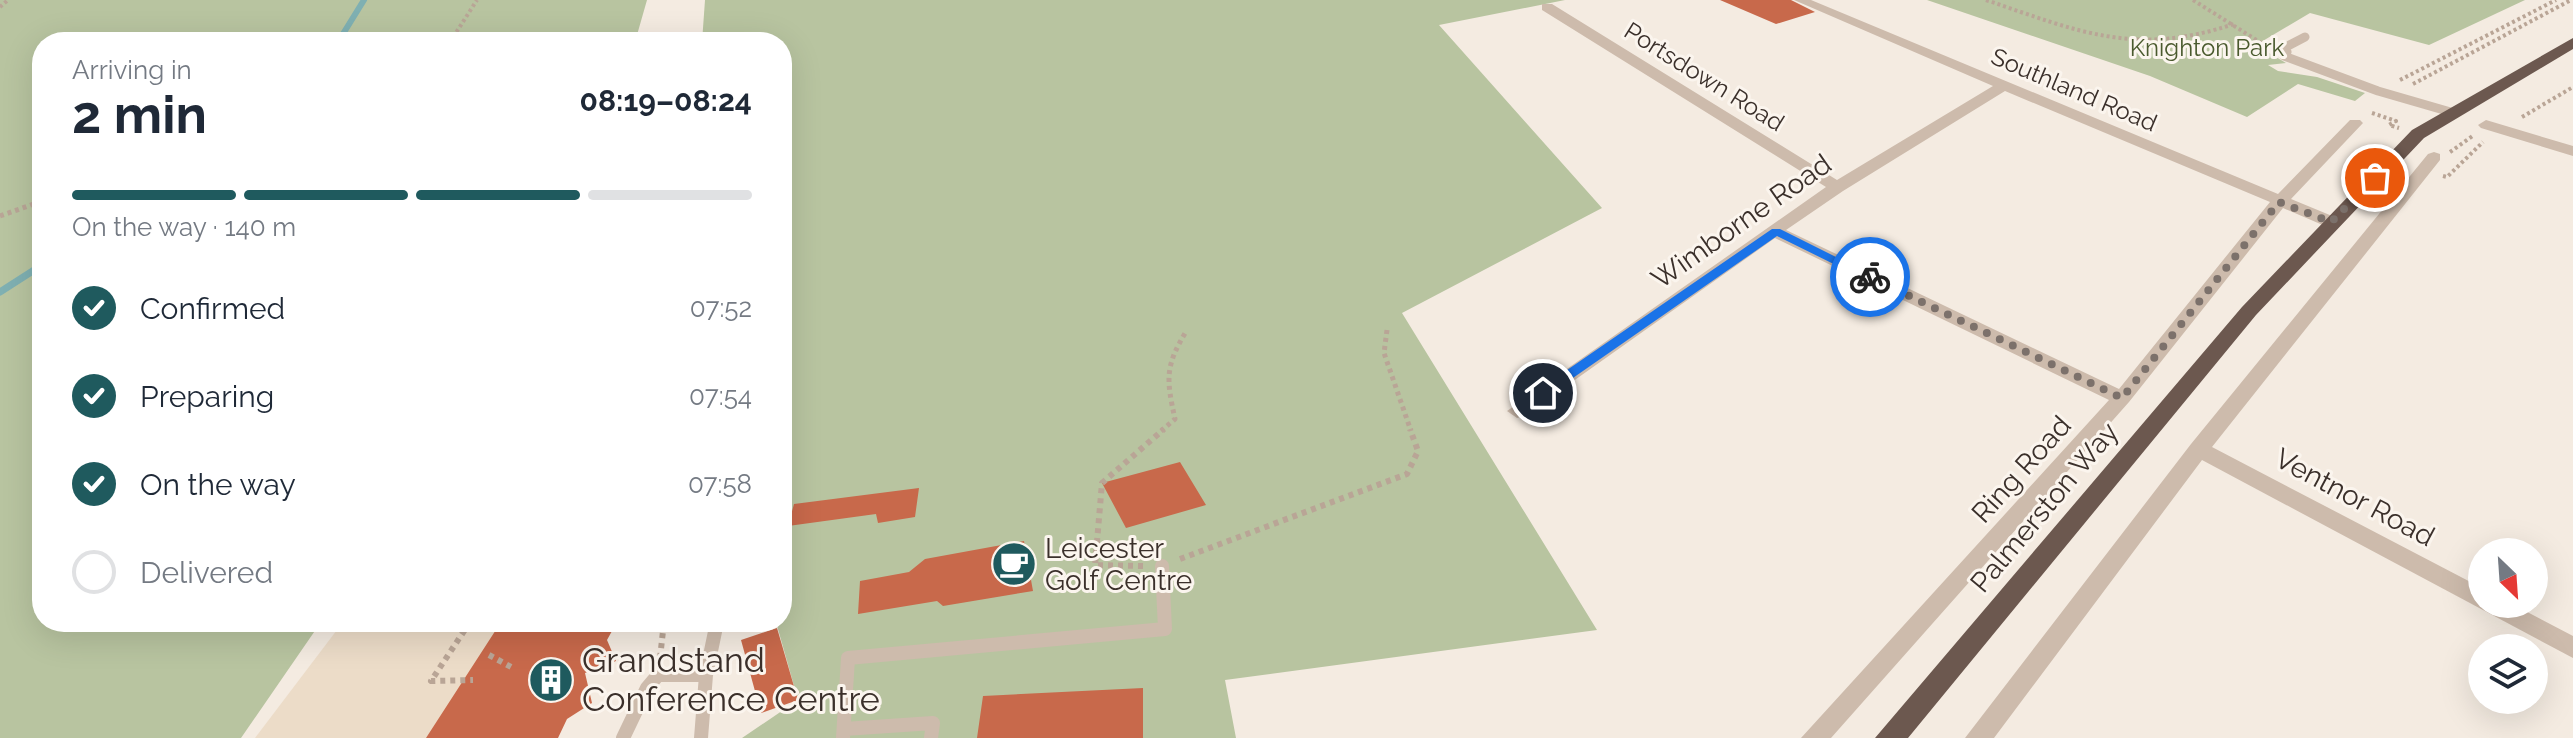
<!DOCTYPE html>
<meta charset="utf-8">
<style>
:root{--surface:#fff;--page:#f6f6f7;--text:#1f2937;--muted:#747a83;--line:#e0e1e3;--accent:#1f5a5e}
body{margin:0;font-family:Raleway,sans-serif;background:var(--page);color:var(--text);height:100vh;display:flex;flex-direction:column;font-size:30px;white-space:nowrap}
*{box-sizing:border-box;margin:0}
p{font-size:26px;color:var(--muted)}
.icon{flex:none;width:44px;height:44px;fill:none;stroke:currentColor;stroke-width:2;stroke-linecap:round;stroke-linejoin:round}
.map{position:relative;flex:1;overflow:hidden}
.drawer{position:absolute;left:32px;top:32px;width:760px;height:600px;display:flex;flex-direction:column;background:var(--surface);border-radius:32px;box-shadow:0 8px 32px #0002}
.drawer>*{flex:none}
.needle{width:52px;rotate:155deg}
.tools{position:absolute;left:2468px;top:538px;display:grid;gap:16px}
.tools a{display:grid;place-items:center;width:80px;height:80px;border-radius:50%;background:var(--surface);box-shadow:0 8px 32px #0002;font-size:40px}
.pin{position:absolute;display:grid;place-items:center;width:68px;height:68px;color:#fff;margin:-34px;border:4px solid #fff;border-radius:50%;box-shadow:0 2px 8px #0007}
.courier{position:absolute;display:grid;place-items:center;width:80px;height:80px;margin:-40px;border:6px solid #1a73e8;border-radius:50%;background:#fff;color:#222;box-shadow:0 2px 10px #0007}
.headline em{font-style:normal;font-weight:700}
.headline div{display:flex;flex-direction:column-reverse}
.headline{display:flex;align-items:center;justify-content:space-between;height:136px;padding:0 40px}
h1{font-size:52px;font-weight:700;line-height:60px}
.bar{display:grid;grid-template-columns:repeat(4,1fr);gap:12px 8px;align-content:center;height:96px;padding:0 40px}
.bar i{height:10px;border-radius:6px;background:var(--line)}
.bar .selected{background:var(--accent)}
.bar p{grid-column:span 4}
ol{padding:0 40px;list-style:none}
li{display:flex;align-items:center;gap:24px;height:88px}
li p{margin-inline-start:auto}
li .icon{padding:8px;border-radius:50%;background:var(--accent);color:#fff;stroke-width:4}
li:last-child{color:var(--muted)}
li i{width:44px;height:44px;border:4px solid var(--line);border-radius:50%}
.map>svg:first-child{display:block}
.green{fill:#b8c4a0}
.plaza{fill:#ecdcc8}
.lines{fill:none;stroke-linecap:round;stroke-linejoin:round}
.stream-far1{stroke:#7fb0b2;stroke-width:6}
.stream{stroke:#7fb0b2;stroke-width:7}
.building{fill:#c8694b}
.path-far2{stroke:#b9a596;stroke-width:4;stroke-dasharray:3 3;stroke-linecap:butt}
.path-far1{stroke:#b9a596;stroke-width:5;stroke-dasharray:4 4;stroke-linecap:butt}
.path{stroke:#b9a596;stroke-width:6;stroke-dasharray:5 5;stroke-linecap:butt}
.service-far1{stroke:#cdbbac;stroke-width:9}
.service{stroke:#cdbbac;stroke-width:14}
.minor{fill:#cdbbac;fill-rule:evenodd}
.trunk{fill:#6c584f;fill-rule:evenodd}
.route{fill:#1a73e8}
.done{stroke:#7c716b;stroke-width:8;stroke-dasharray:0 14.4}
.labels{text-anchor:middle;stroke-width:6;stroke-linejoin:round;paint-order:stroke}
.far-park-label{font-size:24px;fill:#4a5a2e;stroke:#fbf5ee}
.far-street-label{font-size:24px;fill:#3b302b;stroke:#fbf5ee}
.street-label{font-size:28px;fill:#3b302b;stroke:#fbf5ee}
.poi-label{font-size:28px;fill:#3b302b;stroke:#fbf5ee;text-anchor:start}
.near-poi-label{font-size:34px;fill:#3b302b;stroke:#fbf5ee;text-anchor:start}
</style>
<div class="map">
<svg width="2573" height="738" viewBox="0 0 2573 738">
<rect width="100%" height="100%" fill="#f4ebe1"/>
<path class="green" d="M 0,0 L 647,0 L 635,42 L 42,42 L 42,622 L 321,622 L 241,738 L 0,738 Z
M 705,0 L 1565,0 L 1439,25 L 1602,208 L 1402,313 L 1597,630 L 1225,680 L 1236,738 L 742,738 L 798,700 L 776,622 L 782,622 L 782,42 L 702,42 Z
M 1927,0 L 2525,0 L 2429,45 L 2310,13 L 2256,45 L 2286,63 L 2268,65 L 2278,71 L 2317,77 L 2365,93 L 2355,101 L 2298,84 L 2247,117 L 2150,76 Z"/>
<path class="plaza" d="M 343,622 L 510,622 L 436,738 L 255,738 Z"/>
<g class="lines">
<path class="stream-far1" d="M 338,42 L 364,0"/>
<path class="stream" d="M 0,292 L 42,265"/>
</g>
<path class="building" d="M 1720,0 L 1791,0 L 1815,12 L 1776,24 Z
M 1180,462 L 1206,505 L 1126,528 L 1102,483 Z
M 919,488 L 915,517 L 878,523 L 876,514 L 788,526 L 794,504 Z
M 1024,541 L 1033,591 L 943,606 L 937,601 L 858,614 L 860,581 L 909,572 L 925,559 Z
M 501,622 L 617,622 L 607,640 L 616,661 L 585,673 L 592,703 L 567,719 L 558,738 L 426,738 Z
M 777,628 L 798,700 L 761,713 L 741,640 Z
M 1143,688 L 1143,738 L 977,738 L 983,696 Z"/>
<g class="lines">
<path class="path-far2" d="M 1986,0 C 2080,32 2135,57 2234,24
M 2193,0 L 2266,46
M 0,7 L 8,0
M 450,42 L 477,0
M 2400,80 L 2556,0
M 2413,84 L 2571,0
M 2372,113 L 2396,121 L 2389,125 L 2399,128
M 2522,117 L 2573,87
M 2450,152 L 2474,135
M 2443,176 L 2447,177 L 2483,142"/>
<path class="path-far1" d="M 0,216 L 42,201
M 1387,330 L 1384,353 L 1411,431
M 1161,431 L 1175,419 C 1166,378 1165,366 1187,330"/>
<path class="path" d="M 1180,559 L 1407,474 L 1418,451 L 1410,429
M 1143,566 L 1095,565 L 1102,483 L 1164,429
M 470,622 L 431,681 L 473,680
M 489,655 L 513,668
M 660,658 L 664,622"/>
<path class="service-far1" d="M 2305,37 L 2284,48 L 2287,52 L 2284,56 L 2378,91 L 2454,113"/>
<path class="service" d="M 844,729 L 933,723 L 931,738
M 623,738 L 647,688 L 658,675 L 706,675
M 701,738 L 706,675 L 717,622
M 843,738 L 848,658 L 1165,629 L 1162,566"/>
<path class="minor" d="M 1794,0 L 1811,0 L 2278,194 L 2350,120 L 2360,120 L 2363,123 L 2291,199 L 2337,218 L 2340,222 L 2337,226 L 2325,226 L 2283,208 L 2129,402 L 1831,738 L 1801,738 L 2109,400 L 1775,238 L 1524,416 L 1517,418 L 1507,411 L 1826,187 L 1542,10 L 1542,4 L 1552,4 L 1837,180 L 1993,86 ZM 2005,91 L 2270,202 L 2119,389 L 1786,230 L 1843,191 Z
M 2486,120 L 2573,146 L 2573,156 L 2481,128 L 2478,125 Z
M 2434,152 L 2440,154 L 2440,160 L 2212,447 L 2482,588 L 2482,604 L 2512,604 L 2573,636 L 2573,658 L 2202,460 L 1994,738 L 1965,738 L 2191,444 L 2428,154 Z"/>
<path class="trunk" d="M 2573,38 L 2573,49 L 2424,138 L 2256,315 L 1908,738 L 1875,738 L 2242,307 L 2412,130 Z"/>
</g>
<path class="route" d="M 1772,229 L 1780,229 L 1876,277 L 1866,280 L 1777,236 L 1547,396 L 1538,396 L 1538,390 Z"/>
<g class="lines">
<path class="done" d="M 1870,277 L 2122,398 L 2279,202 L 2331,222 L 2375,178"/>
</g>
<defs>
<g id="cafe-disc" transform="scale(2.3)"><circle r="9.5" fill="#1f5a5e" stroke="#fbf5ee"/><path d="M-5.5-4.5H6V0H3Q3 3.5 0 3.5H-2.5Q-5.5 3.5-5.5 0ZM3-3.2v2h1.7v-2ZM-6 4.5H4V6H-6Z" fill="#fff"/></g>
<g id="building-disc" transform="scale(2.3)"><circle r="9.5" fill="#1f5a5e" stroke="#fbf5ee"/><path d="M-4-6H4V6H1V3H-1V6H-4ZM-2.5-4.3h1.7v1.8h-1.7ZM.8-4.3h1.7v1.8H.8ZM-2.5-1h1.7V.8h-1.7ZM.8-1h1.7V.8H.8Z" fill="#fff"/></g>
</defs>
<g fill-rule="evenodd">
<use href="#cafe-disc" x="1014" y="564"/>
<use href="#building-disc" x="551" y="680"/>
</g>
<g class="labels">
<g class="far-park-label">
<text x="2207" y="56">Knighton Park</text>
</g>
<g class="far-street-label">
<text transform="translate(1704 77) rotate(32)" y="8">Portsdown Road</text>
<text transform="translate(2074 90) rotate(23)" y="8">Southland Road</text>
</g>
<g class="street-label">
<text transform="translate(1741 221) rotate(-35)" y="10">Wimborne Road</text>
<text transform="translate(2021 469) rotate(-48)" y="10">Ring Road</text>
<text transform="translate(2355 497) rotate(28)" y="10">Ventnor Road</text>
<text transform="translate(2044 507) rotate(-50)" y="10">Palmerston Way</text>
</g>
<g class="poi-label">
<text x="1045" y="558">Leicester<tspan x="1045" dy="32">Golf Centre</tspan></text>
</g>
<g class="near-poi-label">
<text x="582" y="672">Grandstand<tspan x="582" dy="39">Conference Centre</tspan></text>
</g>
</g>
</svg>
<div class="tools">
<a><svg class="needle" viewBox="-14 -14 28 28"><path d="M0-13l5 13h-10z" fill="#e53935"/><path d="M0 13l5-13h-10z" fill="#747a83"/></svg></a>
<a><svg class="icon" aria-label="layers" viewBox="0 0 24 24"><path d="M12 4l9 5-9 5-9-5zM3 14l9 5 9-5"/></svg></a>
</div>
<div class="pin" style="left:2375px;top:178px;background:#ea580c"><svg class="icon" aria-label="bag" viewBox="0 0 24 24"><path d="M5 8h14l-1 12H6zM9 8a3 3 0 0 1 6 0"/></svg></div>
<div class="pin" style="left:1543px;top:393px;background:#1f2937"><svg class="icon" aria-label="home" viewBox="0 0 24 24"><path d="M3 11l9-7 9 7M6 9v11h12V9"/></svg></div>
<div class="courier" style="left:1870px;top:277px"><svg class="icon" aria-label="bike" viewBox="0 0 24 24"><circle cx="6" cy="16" r="4"/><circle cx="18" cy="16" r="4"/><path d="M6 16l4-8h5l3 8M10 8l3 8H6M13 5h3"/></svg></div>
<section class="drawer">
<div class="headline"><div><h1>2 min</h1><p>Arriving in</p></div><em>08:19–08:24</em></div>
<div class="bar"><i class="selected"></i><i class="selected"></i><i class="selected"></i><i></i><p>On the way · 140 m</p></div>
<ol>
<li><svg class="icon" aria-label="check" viewBox="0 0 24 24"><path d="M5 12l5 5 9-10"/></svg>Confirmed<p>07:52</p></li>
<li><svg class="icon" aria-label="check" viewBox="0 0 24 24"><path d="M5 12l5 5 9-10"/></svg>Preparing<p>07:54</p></li>
<li><svg class="icon" aria-label="check" viewBox="0 0 24 24"><path d="M5 12l5 5 9-10"/></svg>On the way<p>07:58</p></li>
<li><i></i>Delivered</li>
</ol>
</section>
</div>
